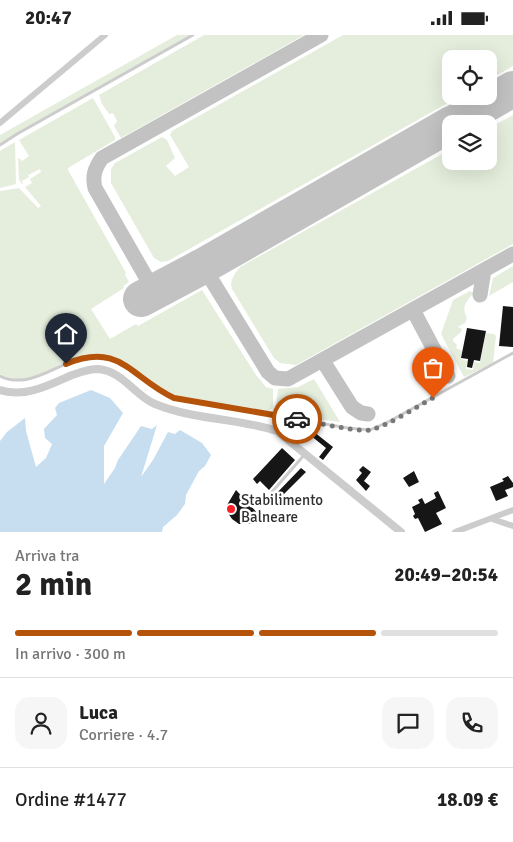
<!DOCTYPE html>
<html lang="it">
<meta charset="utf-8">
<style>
:root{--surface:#fff;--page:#f6f6f6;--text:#222;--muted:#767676;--line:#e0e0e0;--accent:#b45309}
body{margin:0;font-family:Signika,sans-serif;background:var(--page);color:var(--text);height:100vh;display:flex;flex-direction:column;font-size:19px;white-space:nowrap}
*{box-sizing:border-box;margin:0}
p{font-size:16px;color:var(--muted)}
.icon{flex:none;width:28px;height:28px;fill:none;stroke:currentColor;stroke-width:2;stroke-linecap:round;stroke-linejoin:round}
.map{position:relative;height:497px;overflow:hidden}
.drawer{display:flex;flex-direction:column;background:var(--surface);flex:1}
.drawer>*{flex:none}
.fabs{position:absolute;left:442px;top:15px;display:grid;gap:10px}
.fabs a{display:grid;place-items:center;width:55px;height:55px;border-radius:10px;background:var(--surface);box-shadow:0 5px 20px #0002;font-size:25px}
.pin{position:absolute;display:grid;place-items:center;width:42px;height:42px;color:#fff;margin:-51px -21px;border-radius:50% 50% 50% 0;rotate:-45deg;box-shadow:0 0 5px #0007}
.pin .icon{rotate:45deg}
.courier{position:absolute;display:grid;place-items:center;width:50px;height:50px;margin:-25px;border:4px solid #b45309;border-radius:50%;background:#fff;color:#222;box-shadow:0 1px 6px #0007}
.overview em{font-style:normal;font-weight:700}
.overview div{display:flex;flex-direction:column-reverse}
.overview{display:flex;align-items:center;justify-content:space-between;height:85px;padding:0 15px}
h1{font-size:32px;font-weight:700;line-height:38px}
.bar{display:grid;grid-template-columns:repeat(4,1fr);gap:8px 5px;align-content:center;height:60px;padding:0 15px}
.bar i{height:6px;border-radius:4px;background:var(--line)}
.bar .active{background:var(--accent)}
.bar p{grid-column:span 4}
.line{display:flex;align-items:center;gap:12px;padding:0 15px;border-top:1px solid var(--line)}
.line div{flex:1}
.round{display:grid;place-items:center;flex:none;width:52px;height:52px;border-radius:15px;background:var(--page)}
.status{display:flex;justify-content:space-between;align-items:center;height:35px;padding:0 25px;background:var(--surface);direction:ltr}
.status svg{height:14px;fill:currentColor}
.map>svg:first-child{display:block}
.green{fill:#e5eedc}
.water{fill:#c6deef}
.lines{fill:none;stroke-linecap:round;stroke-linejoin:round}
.taxiway{stroke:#c2c2c2;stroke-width:15}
.runway{stroke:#c2c2c2;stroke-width:36}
.building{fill:#161616}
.service{stroke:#ccc;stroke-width:3}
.minor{stroke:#ccc;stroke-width:6}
.tertiary{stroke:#ccc;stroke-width:8}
.done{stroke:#787878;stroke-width:5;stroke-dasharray:0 9}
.route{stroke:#b45309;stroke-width:6}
.poi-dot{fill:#f72127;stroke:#fff;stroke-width:2}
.labels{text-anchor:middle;stroke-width:5;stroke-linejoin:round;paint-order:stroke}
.poi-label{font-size:15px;fill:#2f2f2f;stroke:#fff;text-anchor:start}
</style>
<div class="status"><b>20:47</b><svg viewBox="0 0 49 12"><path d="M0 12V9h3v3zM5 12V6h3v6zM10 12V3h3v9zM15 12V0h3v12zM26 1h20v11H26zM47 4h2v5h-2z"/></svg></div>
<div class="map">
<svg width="513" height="497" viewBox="0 0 513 497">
<rect width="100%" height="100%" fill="#fff"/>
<path class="green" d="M 177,0 L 193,0 L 0,109 L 0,100 Z
M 204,0 L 304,0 L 121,103 L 114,91 L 117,86 L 113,78 L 109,79 L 102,69 L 99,60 Z
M 343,0 L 513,0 L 513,31 L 489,45 L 489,24 L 451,24 L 451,61 L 460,61 L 168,226 L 161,227 L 154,223 L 111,148 L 111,134 L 115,128 L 162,102 L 167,105 L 175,123 L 166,131 L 175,141 L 189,132 L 170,100 L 172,96 Z
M 93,63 L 115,102 L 115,105 L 68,133 L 68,135 L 126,238 L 125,240 L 129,247 L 123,251 L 124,253 L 91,274 L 110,304 L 136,289 L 138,291 L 202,255 L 256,340 L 266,352 L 273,354 L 273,372 L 268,377 L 175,361 C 148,349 130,322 99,319 C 65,316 34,358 0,339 L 0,156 L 19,153 L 38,173 L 41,171 L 25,152 L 32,148 L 30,144 L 41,137 L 40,134 L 28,140 L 29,142 L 22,146 L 23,149 L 22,149 L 19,145 L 18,124 L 19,123 L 22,126 L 29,121 L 19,105 Z
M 513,80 L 513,209 L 296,330 L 280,328 L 274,323 L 232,254 C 229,246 235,238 240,232 L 451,114 L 451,126 L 489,126 L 489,93 Z
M 15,107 L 16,149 L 0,153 L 0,116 Z
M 513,231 L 513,247 L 489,261 L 493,243 Z
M 470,256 L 474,258 C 466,266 461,272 467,283 L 465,288 L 458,292 L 462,294 L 461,297 L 453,304 L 453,306 L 457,310 L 456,313 L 462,316 L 461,324 L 467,326 L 466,334 L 473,335 L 474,327 L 480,328 L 486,298 L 494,299 L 496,301 L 493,328 L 464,342 L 441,299 L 453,265 Z
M 314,344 L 340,387 L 277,379 L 276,371 L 278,354 L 298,352 Z"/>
<path class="water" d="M 91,355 L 110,363 L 123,378 L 104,411 L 104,449 L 115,433 L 118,425 L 141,391 L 152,394 L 157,390 L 141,442 L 153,425 L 168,397 L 175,399 L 180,395 L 202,408 L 211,420 L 205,431 L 199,436 L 186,460 L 185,469 L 177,480 L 163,492 L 162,497 L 0,497 L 0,406 L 7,397 L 25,383 L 26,396 L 36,432 L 46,423 L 52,409 L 45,403 L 44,394 L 57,380 L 55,373 L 59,368 Z"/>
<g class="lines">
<path class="taxiway" d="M 203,231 L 268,337 L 275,343 L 288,344 L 513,219
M 154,256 L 95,153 C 92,141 95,133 102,123 L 321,0
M 480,260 L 484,235
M 413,275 L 448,341
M 323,326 L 352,372 L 361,378 L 368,379"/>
<path class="runway" d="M 452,89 L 513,54
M 141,264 L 203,231 L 451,89"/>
</g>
<path class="building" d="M 503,271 L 513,272 L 513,312 L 499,311 Z
M 467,293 L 486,296 L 480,326 L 474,325 L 472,333 L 467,332 L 468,324 L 461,323 Z
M 309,393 L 333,412 L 323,425 L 319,422 L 326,413 L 310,400 L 303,408 L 299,405 Z
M 282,413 L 295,425 L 269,455 L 260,446 L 257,449 L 253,444 Z
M 363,431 L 371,437 L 364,446 L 370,451 L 366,456 L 356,445 L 362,438 L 359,435 Z
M 301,433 L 306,437 L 275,468 L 271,464 Z
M 414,436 L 419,447 L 409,452 L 403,443 Z
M 508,441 L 513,448 L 513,452 L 505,455 L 508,461 L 496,466 L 490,452 L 504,446 L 502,444 Z
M 236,455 L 261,482 L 255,489 L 239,489 L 232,484 L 228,478 L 227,470 Z
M 438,456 L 446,473 L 436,478 L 442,489 L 425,497 L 418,483 L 415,484 L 413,481 L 415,479 L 412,472 L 420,468 L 418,465 L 422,463 L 425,469 L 436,463 L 434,458 Z"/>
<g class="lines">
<path class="service" d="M 0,110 L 17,99 L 193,0
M 0,341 C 35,358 66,317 102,321 C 124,323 139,343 157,354 C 162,358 168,360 174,363 L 348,393 L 370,395 L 388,387 L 513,318
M 271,458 L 305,419"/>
<path class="minor" d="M 0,88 L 105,0
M 492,484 L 513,491
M 455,497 L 513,475"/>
<path class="tertiary" d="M 0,355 C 26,363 49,350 72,340 C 81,337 89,334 98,334 C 123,336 134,360 155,369 C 194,385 238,383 277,396 L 401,497"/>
</g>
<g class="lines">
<path class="done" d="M 297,384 C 314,387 355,397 370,395 C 388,391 416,372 433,363"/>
<path class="route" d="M 66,329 C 120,306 131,343 174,363 L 297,384"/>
</g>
<circle class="poi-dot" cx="231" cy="474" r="5"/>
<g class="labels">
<g class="poi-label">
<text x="241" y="470">Stabilimento<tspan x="241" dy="17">Balneare</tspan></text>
</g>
</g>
</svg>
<div class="fabs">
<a><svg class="icon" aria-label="locate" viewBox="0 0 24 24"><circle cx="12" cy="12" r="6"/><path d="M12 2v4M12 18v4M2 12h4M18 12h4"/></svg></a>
<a><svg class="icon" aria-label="layers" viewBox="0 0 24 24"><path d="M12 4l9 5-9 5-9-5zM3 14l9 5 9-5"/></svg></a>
</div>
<div class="pin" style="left:433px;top:363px;background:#ea580c"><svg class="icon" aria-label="bag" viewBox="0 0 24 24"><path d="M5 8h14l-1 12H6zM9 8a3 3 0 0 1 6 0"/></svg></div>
<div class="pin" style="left:66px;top:329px;background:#1f2937"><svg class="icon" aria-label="home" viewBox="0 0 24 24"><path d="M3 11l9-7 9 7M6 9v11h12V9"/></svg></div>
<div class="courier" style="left:297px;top:384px"><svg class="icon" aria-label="car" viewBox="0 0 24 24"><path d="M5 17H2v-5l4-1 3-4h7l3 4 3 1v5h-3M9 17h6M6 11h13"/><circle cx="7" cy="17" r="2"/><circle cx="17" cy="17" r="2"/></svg></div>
</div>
<section class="drawer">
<div class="overview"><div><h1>2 min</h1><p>Arriva tra</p></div><em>20:49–20:54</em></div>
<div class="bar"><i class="active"></i><i class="active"></i><i class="active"></i><i></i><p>In arrivo · 300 m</p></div>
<div class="line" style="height:90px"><a class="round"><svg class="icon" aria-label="person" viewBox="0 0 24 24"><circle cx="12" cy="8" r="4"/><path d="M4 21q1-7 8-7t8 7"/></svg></a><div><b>Luca</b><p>Corriere · 4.7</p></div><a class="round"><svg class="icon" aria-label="chat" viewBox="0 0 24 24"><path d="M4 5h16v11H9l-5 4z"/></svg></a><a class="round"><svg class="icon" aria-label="phone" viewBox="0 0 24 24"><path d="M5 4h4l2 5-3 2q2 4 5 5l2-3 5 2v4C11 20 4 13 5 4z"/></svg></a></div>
<div class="line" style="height:65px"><div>Ordine #1477</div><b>18.09 €</b></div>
</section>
